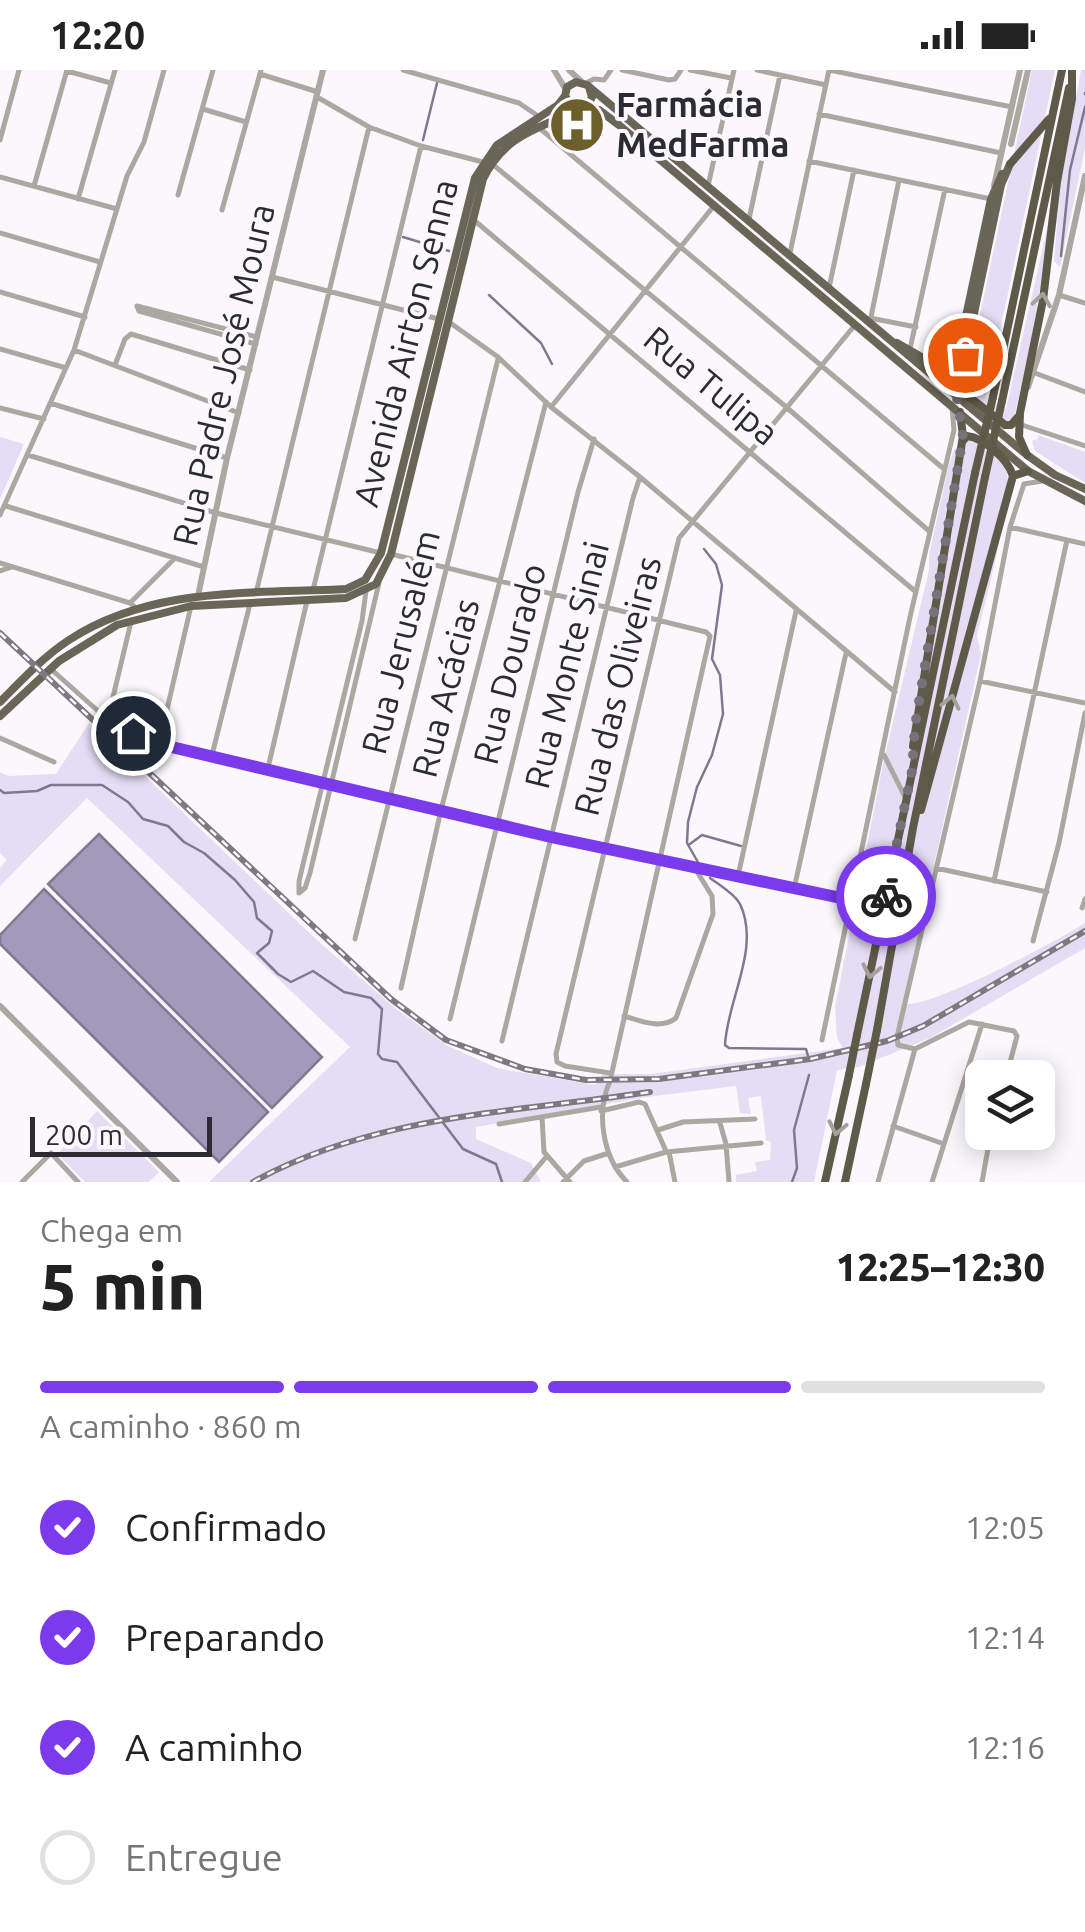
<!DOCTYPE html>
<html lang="pt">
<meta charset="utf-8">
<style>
:root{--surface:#fff;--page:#f6f6f6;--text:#222;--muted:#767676;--line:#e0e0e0;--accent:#7c3aed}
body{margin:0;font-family:Ubuntu,sans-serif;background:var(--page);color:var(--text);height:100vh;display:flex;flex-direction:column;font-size:38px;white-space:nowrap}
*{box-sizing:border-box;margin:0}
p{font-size:32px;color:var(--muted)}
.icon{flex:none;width:55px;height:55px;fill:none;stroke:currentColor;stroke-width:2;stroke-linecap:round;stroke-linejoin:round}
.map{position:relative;height:1112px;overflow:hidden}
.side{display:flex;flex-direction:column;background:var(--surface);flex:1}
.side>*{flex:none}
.buttons{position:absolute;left:965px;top:990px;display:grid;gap:20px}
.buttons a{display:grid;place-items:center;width:90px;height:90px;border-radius:15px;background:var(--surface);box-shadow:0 5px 25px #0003;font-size:50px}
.scale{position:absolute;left:30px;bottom:25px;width:182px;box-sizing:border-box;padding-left:10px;border:5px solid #2d2b32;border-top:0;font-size:28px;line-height:35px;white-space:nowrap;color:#2d2b32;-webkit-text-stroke:8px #faf8fc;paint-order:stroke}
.pin{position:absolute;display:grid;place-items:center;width:85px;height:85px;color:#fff;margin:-42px;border:5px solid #fff;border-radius:50%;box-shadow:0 2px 10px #0007}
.courier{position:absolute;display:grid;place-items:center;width:100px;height:100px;margin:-50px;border:8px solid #7c3aed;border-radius:50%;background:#fff;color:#222;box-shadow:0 2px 12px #0007}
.summary em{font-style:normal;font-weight:800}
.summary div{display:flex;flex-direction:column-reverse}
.summary{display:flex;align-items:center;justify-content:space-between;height:170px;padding:0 40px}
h1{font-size:65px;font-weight:800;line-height:75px}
.bar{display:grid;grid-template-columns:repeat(4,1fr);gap:15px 10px;align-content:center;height:120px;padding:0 40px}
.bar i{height:12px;border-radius:8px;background:var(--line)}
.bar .on{background:var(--accent)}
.bar p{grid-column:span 4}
ol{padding:0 40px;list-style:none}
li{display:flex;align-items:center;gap:30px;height:110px}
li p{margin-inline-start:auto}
li .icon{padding:10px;border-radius:50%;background:var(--accent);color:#fff;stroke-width:4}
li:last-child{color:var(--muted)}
li i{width:55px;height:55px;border:5px solid var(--line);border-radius:50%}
.status{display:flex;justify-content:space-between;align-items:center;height:70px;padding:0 50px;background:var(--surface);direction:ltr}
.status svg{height:28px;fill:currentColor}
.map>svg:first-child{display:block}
.green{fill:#e4ddf4}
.water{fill:#a399ba;stroke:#807891;stroke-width:2.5}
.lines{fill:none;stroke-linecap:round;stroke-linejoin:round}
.stream{stroke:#807891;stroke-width:2.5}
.minor{stroke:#aaa8a0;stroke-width:5}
.tertiary{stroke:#aaa8a0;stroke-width:6}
.primary{stroke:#6a6657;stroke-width:8}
.trunk{stroke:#5e5a4a;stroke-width:8}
.rail-casing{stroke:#7c7a80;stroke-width:6}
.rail{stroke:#faf8fc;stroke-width:2.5;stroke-dasharray:8;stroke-linecap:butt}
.trunk-bridge{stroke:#5e5a4a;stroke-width:8}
.oneway{stroke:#a4a19a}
.done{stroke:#757379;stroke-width:10;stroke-dasharray:0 18}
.route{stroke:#7c3aed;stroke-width:12}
.labels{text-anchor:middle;stroke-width:8;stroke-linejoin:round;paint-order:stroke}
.poi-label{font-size:35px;font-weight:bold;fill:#2d2b32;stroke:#faf8fc;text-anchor:start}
.street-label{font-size:35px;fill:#2d2b32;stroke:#faf8fc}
</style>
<div class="status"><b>12:20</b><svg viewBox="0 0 49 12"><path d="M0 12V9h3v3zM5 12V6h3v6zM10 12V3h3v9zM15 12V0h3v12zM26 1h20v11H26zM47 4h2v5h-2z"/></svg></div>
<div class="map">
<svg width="1085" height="1112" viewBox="0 0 1085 1112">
<rect width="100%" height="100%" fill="#faf8fc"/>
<path class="green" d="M 1032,0 L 1055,0 L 986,327 L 1006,339 L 1051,142 C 1042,211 1031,279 1014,347 L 1006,351 C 991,340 970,329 966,310 Z
M 1081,0 L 1085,0 L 1085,78 L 1060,197 L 1054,191 L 1061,110 Z
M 1038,365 L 1085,382 L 1085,413 L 1035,381 L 1032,371 L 1038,369 Z
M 967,366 C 980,374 998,381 1005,395 C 1017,416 984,536 977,566 L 981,584 L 903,934 C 930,939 1057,871 1085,853 L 1085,878 L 930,968 L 859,997 L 837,1000 L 814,1112 L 736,1112 L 736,1105 L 757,1101 L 755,1092 L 770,1090 L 771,1072 L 766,1070 L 761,1026 L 748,1028 L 751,1044 L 740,1043 L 736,1016 L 647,1027 L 476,1057 L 476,1069 L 531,1093 L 541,1112 L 209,1112 L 350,977 L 87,728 L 0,816 L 0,798 L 7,790 L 0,783 L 0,702 L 8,706 L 56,704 L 89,653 L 318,871 L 395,938 L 448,976 L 497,998 L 595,1015 L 603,1004 L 651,1004 L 843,978 L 837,968 L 835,937 L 883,694 L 929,500 L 929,485 L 949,394 L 954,380 Z
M 0,367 L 24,374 L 0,429 Z
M 97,1041 L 159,1102 L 149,1112 L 85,1112 L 57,1084 Z"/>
<path class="water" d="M 99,764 L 322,987 L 272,1038 L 48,814 Z
M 44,819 L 268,1042 L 219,1092 L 0,874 L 0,865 Z"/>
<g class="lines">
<path class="stream" d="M 1085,23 L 1085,24
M 423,70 L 437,13
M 403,167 L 449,181
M 1061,186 L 1070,100 L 1085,37
M 489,225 L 541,273 L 552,294
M 0,720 L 4,723 L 37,721 L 51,715 L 102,715 L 128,732 L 143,749 L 168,756 L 184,772 L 204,783 L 235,810 L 254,832 L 257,848 L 272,861 L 269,873 L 257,883 L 278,904 L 291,912 L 313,901 L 344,922 L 371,928 L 382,939 L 378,984 L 382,989 L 397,992 L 463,1079 L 496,1094 L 502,1112
M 690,774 L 702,765 L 741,776
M 699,794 L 687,773 L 688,752 L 697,717 L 712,685 L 723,644 L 720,605 L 712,589 L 722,515 L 716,494 L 704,479
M 710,808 C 719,815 734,823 740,834 C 761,878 727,930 725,975 L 729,978 L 806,979 L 808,986
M 792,1112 L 797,1098 L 794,1060 L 809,1005"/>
<path class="minor" d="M 403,0 L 519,33 L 538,46
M 622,0 L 669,10 L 675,9 L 681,0
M 690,0 L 731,8
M 757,0 L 826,15
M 829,0 L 1012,37
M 67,1 L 111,13
M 260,4 L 318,22
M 586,13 L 594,9 L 604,10 L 611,0
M 317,27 L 369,57 L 421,76 L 483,92
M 203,39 L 246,52
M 819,44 L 1001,83
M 537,56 L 944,399
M 0,70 L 19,0
M 809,91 L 991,129
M 491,93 L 785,336 L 929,461
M 0,107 L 117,139
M 34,116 L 67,0
M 708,116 L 734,0
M 178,125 L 213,0
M 78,129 L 115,0
M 222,140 L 261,0
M 749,149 L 780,5
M 475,151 L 916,522
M 0,163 L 100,192
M 790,183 L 829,0
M 272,207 L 439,249
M 829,218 L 854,100
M 0,222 L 85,247
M 1059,225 L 1085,233
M 871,247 L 899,110
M 870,248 L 916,257
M 449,252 L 498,287 L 551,337 L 640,407 L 895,622
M 256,274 L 139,241 L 137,236 L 257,267
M 0,279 L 66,298
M 910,279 L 945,119
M 74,280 L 239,343
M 115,295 L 125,269 L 131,264 L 250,300
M 1035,303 L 1085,322
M 50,333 L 227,388
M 551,337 L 713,137
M 0,338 L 44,349
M 1022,355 L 1085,376
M 28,385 L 216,443 L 381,483
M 6,436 L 204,497
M 0,445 L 74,280 L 127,106 L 144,72 L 164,0
M 1010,457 L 1085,474
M 391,484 L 706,562 L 710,566 L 610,1011 C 596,1042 602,1087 627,1112
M 0,493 L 130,533 L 136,538
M 0,501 L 12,497
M 313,520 L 421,76
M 366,521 L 362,551 L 299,811 L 299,823 L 305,818 L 310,803 L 379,513
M 256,523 L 369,57
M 131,532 L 175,488
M 52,600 L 107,649 L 159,674 L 551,767 L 883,837
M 980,611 L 1085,633
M 108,648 L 131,552
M 0,668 L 54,692
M 159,674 L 191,536
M 212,685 L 250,534
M 884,685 L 906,729
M 268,698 L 307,531
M 936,798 L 1047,822
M 738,806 L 796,541
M 994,811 L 1067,470
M 794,819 L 846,583
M 1082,838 L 1085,829
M 355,869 L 498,289
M 1033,871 L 1059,773 L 1085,643
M 401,918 L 441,740 L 546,332
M 624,946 C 641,951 661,960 676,948 L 713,844 L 712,826 L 696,800
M 450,949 L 578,422 L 594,369
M 822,970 L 910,547 L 954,360 L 952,338
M 502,971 L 633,428 L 640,407
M 915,979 L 898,975 L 897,967 L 980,611 L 1010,457 L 1024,414 L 1042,411
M 915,979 L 969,952 L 1014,961 L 1017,966 L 1006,1008
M 610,1003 L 565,996 L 557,992 L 556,984 L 679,468 L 855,255
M 601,1041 L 639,1032 L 645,1034 L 666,1081
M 542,1047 L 544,1082 L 570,1112
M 720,1053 L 726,1074 L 729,1112
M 499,1054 L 601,1037
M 893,1056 L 944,1074
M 658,1060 L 683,1052 L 755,1049
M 669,1082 L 675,1112
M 615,1097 L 666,1082 L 761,1073
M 22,1112 L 51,1083 L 78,1112
M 525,1112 L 547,1086
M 563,1112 L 584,1091 L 609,1083
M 878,1112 L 915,979
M 932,1112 L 982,954
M 982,1112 L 991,1062"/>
<path class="tertiary" d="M 554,0 L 566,20
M 569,0 L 582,12
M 1011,74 L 1028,0
M 994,116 L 1020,0
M 1028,317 L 1059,225 L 1085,106
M 198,526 L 227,388 L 323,0
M 0,936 L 177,1112"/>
<path class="primary" d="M 584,38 L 599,40 L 619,55 L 1028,401 L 1085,431
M 581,39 L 572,37 L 565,26 L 567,17 L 576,12 L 587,15 L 1027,385 L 1055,405 L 1085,419
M 897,273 L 930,292
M 958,284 L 991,129 L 1002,104
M 929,292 L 945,292 L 958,284
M 958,319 L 1001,115 L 1010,94
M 0,632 C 22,610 43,587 69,570 C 152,516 252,524 346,519 L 365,510 L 381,483 L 475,108 L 497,75 L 558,35 L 565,26
M 0,646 L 59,591 L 117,555 L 191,536 L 346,528 L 376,514 L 391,484 L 483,109 C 507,60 545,58 588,35 L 592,27 L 589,17"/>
<path class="trunk" d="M 1010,94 L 1049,49
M 959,314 L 968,326 L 1005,355 L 1011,355 L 1019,346
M 993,327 L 1062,0
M 1002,331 L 1069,18
M 1027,385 L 1019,367 L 1020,343 L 1043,230 L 1057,112 L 1072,29 L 1072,1
M 1013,406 L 1028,401
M 913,676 L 963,366 L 960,342
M 921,740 L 1013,406 C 1008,389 984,368 967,366 L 962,372
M 877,960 L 913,758 L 985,407
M 857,965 L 975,403
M 825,1112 L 849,1005
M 845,1112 L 866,1014"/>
<g class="rail-casing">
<path id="rail" d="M 0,563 L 391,929 L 446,970 L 525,999 L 586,1010 L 659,1009 L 810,989 L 887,971 L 923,956 L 1085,861
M 253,1112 C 374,1045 516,1042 650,1022"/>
</g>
<use href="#rail" class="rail"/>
<path class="trunk-bridge" d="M 975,403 L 993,327
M 985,407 L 1002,331
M 849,1005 L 857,965
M 866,1014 L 877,960"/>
</g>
<defs><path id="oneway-chevron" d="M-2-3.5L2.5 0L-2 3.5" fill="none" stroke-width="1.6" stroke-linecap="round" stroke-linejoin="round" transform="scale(2.5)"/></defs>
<g class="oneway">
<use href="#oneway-chevron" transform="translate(1042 230) rotate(-81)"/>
<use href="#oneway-chevron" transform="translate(951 632) rotate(-78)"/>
<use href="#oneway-chevron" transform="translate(871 901) rotate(102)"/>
<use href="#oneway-chevron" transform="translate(837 1058) rotate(102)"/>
</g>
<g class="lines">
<path class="done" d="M 886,826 L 912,701 L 915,656 L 963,366 L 957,328 L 965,285"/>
<path class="route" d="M 133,663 L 159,674 L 551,767 L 884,837 L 886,826"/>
</g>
<defs>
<g id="hospital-disc" transform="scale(2.875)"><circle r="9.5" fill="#6c5f2c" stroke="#faf8fc"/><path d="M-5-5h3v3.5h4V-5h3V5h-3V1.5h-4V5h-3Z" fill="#fff"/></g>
</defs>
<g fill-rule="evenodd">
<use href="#hospital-disc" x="577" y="55"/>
</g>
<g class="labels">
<g class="poi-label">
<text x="616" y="47">Farmácia<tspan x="616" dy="40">MedFarma</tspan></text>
</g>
<g class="street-label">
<text transform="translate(406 273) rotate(-76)" y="12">Avenida Airton Senna</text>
<text transform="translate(224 305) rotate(-77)" y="12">Rua Padre José Moura</text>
<text transform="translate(711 316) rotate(40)" y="12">Rua Tulipa</text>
<text transform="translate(401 572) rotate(-76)" y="12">Rua Jerusalém</text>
<text transform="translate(510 594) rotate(-76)" y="12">Rua Dourado</text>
<text transform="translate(567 595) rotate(-76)" y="12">Rua Monte Sinai</text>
<text transform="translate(618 616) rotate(-76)" y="12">Rua das Oliveiras</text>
<text transform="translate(446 618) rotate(-76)" y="12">Rua Acácias</text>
</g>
</g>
</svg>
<div class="buttons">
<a><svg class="icon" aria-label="layers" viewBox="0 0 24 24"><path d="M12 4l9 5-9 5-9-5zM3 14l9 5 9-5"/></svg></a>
</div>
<div class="scale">200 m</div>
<div class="pin" style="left:965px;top:285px;background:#ea580c"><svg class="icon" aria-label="bag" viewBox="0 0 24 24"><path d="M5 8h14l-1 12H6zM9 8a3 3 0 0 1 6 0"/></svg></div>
<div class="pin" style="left:133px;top:663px;background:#1f2937"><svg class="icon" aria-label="home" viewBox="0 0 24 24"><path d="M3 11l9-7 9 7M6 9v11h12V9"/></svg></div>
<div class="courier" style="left:886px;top:826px"><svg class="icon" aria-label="bike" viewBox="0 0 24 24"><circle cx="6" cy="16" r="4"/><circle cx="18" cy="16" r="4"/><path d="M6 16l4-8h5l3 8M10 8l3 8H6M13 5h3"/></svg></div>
</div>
<section class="side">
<div class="summary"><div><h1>5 min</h1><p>Chega em</p></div><em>12:25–12:30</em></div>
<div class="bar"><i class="on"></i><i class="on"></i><i class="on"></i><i></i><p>A caminho · 860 m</p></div>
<ol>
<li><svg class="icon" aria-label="check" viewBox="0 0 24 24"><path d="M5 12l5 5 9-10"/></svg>Confirmado<p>12:05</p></li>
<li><svg class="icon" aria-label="check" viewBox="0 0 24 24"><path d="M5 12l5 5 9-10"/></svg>Preparando<p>12:14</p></li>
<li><svg class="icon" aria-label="check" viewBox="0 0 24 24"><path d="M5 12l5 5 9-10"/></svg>A caminho<p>12:16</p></li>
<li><i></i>Entregue</li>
</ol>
</section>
